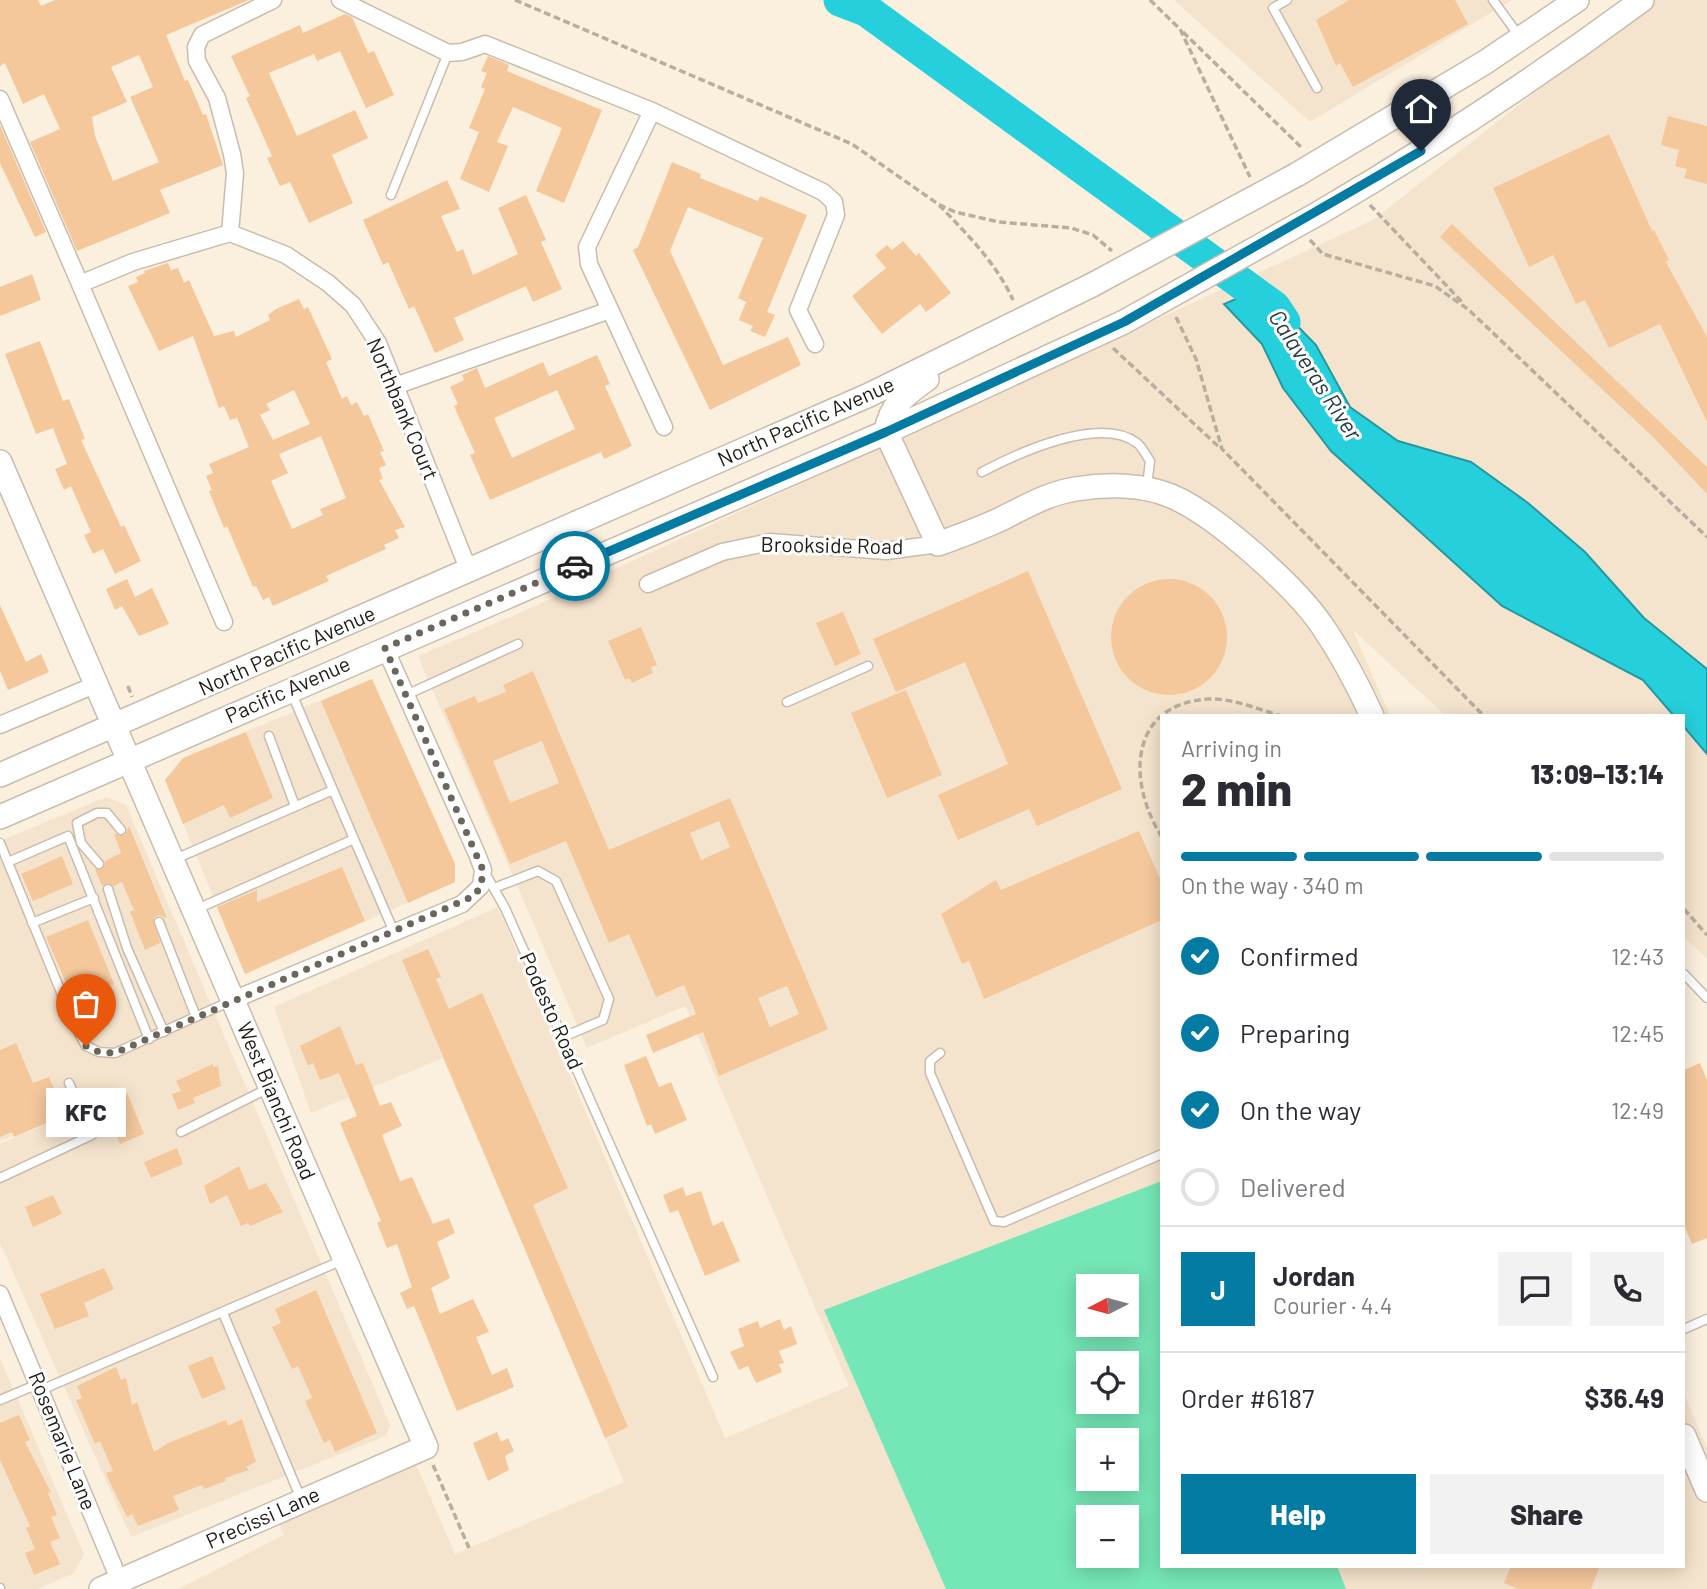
<!DOCTYPE html>
<meta charset="utf-8">
<style>
:root{--surface:#fff;--page:#f2f2f3;--text:#2b2b33;--muted:#7c7c81;--line:#e1e1e2;--accent:#047ba3}
body{margin:0;font-family:Barlow,sans-serif;background:var(--page);color:var(--text);height:100vh;display:flex;flex-direction:column;font-size:26px;white-space:nowrap}
*{box-sizing:border-box;margin:0}
p{font-size:23px;color:var(--muted)}
.icon{flex:none;width:38px;height:38px;fill:none;stroke:currentColor;stroke-width:2;stroke-linecap:round;stroke-linejoin:round}
.map{position:relative;flex:1;overflow:hidden}
.details{position:absolute;left:1160px;top:714px;width:525px;height:854px;display:flex;flex-direction:column;background:var(--surface);border-radius:0px;box-shadow:0 4px 18px #0003}
.details>*{flex:none}
.needle{width:46px;rotate:264deg}
.fabs{position:absolute;left:1076px;top:1274px;display:grid;gap:14px}
.fabs a{display:grid;place-items:center;width:63px;height:63px;border-radius:0px;background:var(--surface);box-shadow:0 4px 18px #0003;font-size:35px}
.pin{position:absolute;display:grid;place-items:center;width:60px;height:60px;color:#fff;margin:-72px -30px;border-radius:50% 50% 50% 0;rotate:-45deg;box-shadow:0 0 7px #0007}
.pin .icon{rotate:45deg}
.courier{position:absolute;display:grid;place-items:center;width:70px;height:70px;margin:-35px;border:5px solid #047ba3;border-radius:50%;background:#fff;color:#222;box-shadow:0 2px 9px #0007}
.bubble{position:absolute;height:49px;border-radius:0px;background:var(--surface);box-shadow:0 4px 18px #0003;font-size:23px;font-weight:800;line-height:49px;text-align:center}
.overview em{font-style:normal;font-weight:800}
.overview div{display:flex;flex-direction:column-reverse}
.overview{display:flex;align-items:center;justify-content:space-between;height:119px;padding:0 21px}
h1{font-size:46px;font-weight:800;line-height:52px}
.bar{display:grid;grid-template-columns:repeat(4,1fr);gap:10px 7px;align-content:center;height:84px;padding:0 21px}
.bar i{height:9px;border-radius:5px;background:var(--line)}
.bar .current{background:var(--accent)}
.bar p{grid-column:span 4}
.line{display:flex;align-items:center;gap:18px;padding:0 21px;border-top:2px solid var(--line)}
.line div{flex:1}
.round{display:grid;place-items:center;flex:none;width:74px;height:74px;border-radius:0px;background:var(--page)}
ol{padding:0 21px;list-style:none}
li{display:flex;align-items:center;gap:21px;height:77px}
li p{margin-inline-start:auto}
li .icon{padding:7px;border-radius:50%;background:var(--accent);color:#fff;stroke-width:4}
li:last-child{color:var(--muted)}
li i{width:38px;height:38px;border:4px solid var(--line);border-radius:50%}
.button{display:flex;gap:14px;margin-top:auto;padding:14px 21px}
.button a{flex:1;height:80px;border-radius:0px;background:var(--accent);color:#fff;font-size:28px;font-weight:800;line-height:80px;text-align:center}
.button a+a{background:var(--page);color:var(--text)}
.map>svg:first-child{display:block}
.built{fill:#f5e4cd;fill-rule:evenodd}
.green{fill:#75e7b6;fill-rule:evenodd}
.water{fill:#26cfdc;stroke:#2499a0;stroke-width:2}
.lines{fill:none;stroke-linecap:round;stroke-linejoin:round}
.river{stroke:#26cfdc;stroke-width:33}
.building{fill:#f5c89c;fill-rule:evenodd}
.lane-casing{stroke:#c8bcac;stroke-width:11}
.street-casing{stroke:#c8bcac;stroke-width:19}
.secondary-casing{stroke:#c8bcac;stroke-width:26}
.path{stroke:#b7aea0;stroke-width:3.5;stroke-dasharray:7 3.5;stroke-linecap:butt}
.lane{stroke:#fff;stroke-width:8}
.street{stroke:#fff;stroke-width:16}
.secondary{stroke:#fff;stroke-width:23}
.secondary-bridge-casing{stroke:#c8bcac;stroke-width:26;stroke-linecap:butt}
.secondary-bridge{stroke:#fff;stroke-width:23}
.done{stroke:#6b655b;stroke-width:7;stroke-dasharray:0 12.6}
.route{stroke:#047ba3;stroke-width:9}
.labels{text-anchor:middle;stroke-width:6;stroke-linejoin:round;paint-order:stroke}
.street-label{font-size:21px;fill:#1e1a14;stroke:#fefefe}
.water-label{font-size:23px;font-style:italic;fill:#243d40;stroke:#fefefe}
</style>
<div class="map">
<svg width="1707" height="1589" viewBox="0 0 1707 1589">
<rect width="100%" height="100%" fill="#fbefde"/>
<path class="built" d="M 1174,0 L 1512,0 L 1310,122 Z
M 1652,0 L 1707,0 L 1707,959 L 1684,937 L 1684,716 L 1446,716 L 1353,630 L 1390,716 L 1162,716 L 1162,1566 L 1684,1566 L 1684,1394 L 1707,1448 L 1707,1589 L 178,1589 L 284,1535 L 277,1519 L 415,1462 L 455,1554 L 624,1482 L 443,1058 L 311,1113 L 274,1007 L 498,907 L 725,1438 L 849,1386 L 685,1006 L 587,1048 L 418,656 L 515,615 L 1373,220 ZM 1088,1286 L 1127,1286 L 1127,1325 L 1088,1325 ZM 1088,1363 L 1127,1363 L 1127,1402 L 1088,1402 ZM 1088,1440 L 1127,1440 L 1127,1479 L 1088,1479 ZM 1088,1517 L 1127,1517 L 1127,1556 L 1088,1556 Z
M 372,679 L 455,864 L 455,882 L 245,974 L 165,780 L 183,758 Z
M 106,797 L 126,805 L 390,1425 L 386,1436 L 131,1537 L 0,1243 L 0,1144 L 62,1117 L 0,1141 L 0,841 Z
M 0,1358 L 84,1554 L 74,1573 L 38,1589 L 0,1589 Z"/>
<path class="green" d="M 1162,1181 L 1162,1566 L 1337,1566 L 1346,1589 L 946,1589 L 824,1310 ZM 1088,1286 L 1127,1286 L 1127,1325 L 1088,1325 ZM 1088,1363 L 1127,1363 L 1127,1402 L 1088,1402 ZM 1088,1440 L 1127,1440 L 1127,1479 L 1088,1479 ZM 1088,1517 L 1127,1517 L 1127,1556 L 1088,1556 Z"/>
<path class="water" d="M 1261,288 L 1316,345 L 1350,407 L 1398,441 L 1471,462 L 1528,503 L 1585,552 L 1644,618 L 1707,669 L 1707,754 L 1684,727 L 1684,716 L 1674,716 L 1643,680 L 1502,606 L 1331,451 L 1283,388 L 1262,344 L 1224,304 Z"/>
<g class="lines">
<path class="river" d="M 840,0 L 866,10 L 1274,307 L 1284,322"/>
</g>
<path class="building" d="M 0,0 L 38,0 L 41,6 L 55,0 L 249,0 L 166,35 L 185,81 L 188,80 L 203,115 L 206,114 L 223,165 L 160,190 L 170,213 L 77,251 L 30,142 L 60,129 L 44,94 L 23,104 L 5,63 L 0,66 ZM 139,55 L 153,87 L 130,97 L 159,162 L 113,181 L 95,136 L 92,117 L 127,102 L 111,67 Z
M 1349,0 L 1455,0 L 1468,24 L 1353,87 L 1340,63 L 1336,66 L 1316,20 Z
M 345,14 L 352,17 L 368,53 L 374,51 L 394,95 L 366,108 L 340,51 L 317,61 L 314,54 L 269,73 L 297,136 L 355,110 L 368,138 L 332,155 L 353,203 L 309,223 L 290,182 L 280,186 L 267,158 L 272,156 L 246,98 L 250,96 L 231,56 L 300,25 L 303,33 Z
M 488,56 L 509,65 L 507,71 L 602,110 L 564,203 L 536,191 L 562,128 L 513,107 L 497,142 L 508,146 L 489,192 L 460,179 L 479,132 L 469,128 L 485,89 L 481,87 L 487,73 L 481,71 Z
M 1668,116 L 1707,126 L 1707,184 L 1684,178 L 1687,169 L 1675,166 L 1679,150 L 1661,145 Z
M 0,125 L 46,232 L 35,237 L 0,163 Z
M 1609,134 L 1652,231 L 1654,230 L 1669,260 L 1666,262 L 1707,337 L 1707,422 L 1660,324 L 1609,348 L 1585,300 L 1576,304 L 1553,255 L 1529,267 L 1493,188 Z
M 672,162 L 701,174 L 700,178 L 758,201 L 760,196 L 807,215 L 767,312 L 775,315 L 765,337 L 750,331 L 753,326 L 739,320 L 746,302 L 738,298 L 763,238 L 688,207 L 670,251 L 723,365 L 788,337 L 801,365 L 710,410 L 633,250 L 638,247 Z
M 447,180 L 460,209 L 441,216 L 457,252 L 463,249 L 473,275 L 518,254 L 498,208 L 526,195 L 546,240 L 541,242 L 562,289 L 533,302 L 526,286 L 454,318 L 464,340 L 435,353 L 414,306 L 409,309 L 388,262 L 383,265 L 363,220 Z
M 1452,224 L 1707,467 L 1707,494 L 1654,438 L 1440,237 Z
M 903,241 L 916,256 L 919,253 L 951,293 L 926,312 L 920,304 L 882,334 L 852,296 L 886,268 L 875,255 L 887,245 L 892,250 Z
M 168,263 L 171,270 L 178,268 L 184,283 L 189,280 L 214,336 L 234,331 L 236,337 L 270,320 L 268,315 L 276,309 L 299,299 L 304,309 L 308,307 L 332,359 L 326,362 L 342,399 L 347,396 L 351,405 L 357,402 L 364,416 L 368,414 L 384,451 L 380,452 L 386,465 L 379,468 L 383,479 L 379,480 L 405,527 L 395,530 L 399,538 L 384,545 L 386,549 L 326,576 L 329,581 L 273,606 L 269,597 L 263,600 L 256,586 L 253,587 L 227,526 L 224,528 L 209,491 L 212,490 L 206,476 L 213,473 L 209,464 L 249,447 L 237,418 L 230,420 L 224,406 L 219,408 L 193,336 L 159,351 L 128,286 L 138,282 L 136,277 L 145,273 L 144,271 ZM 294,390 L 310,424 L 273,440 L 260,415 L 270,410 L 266,404 ZM 321,436 L 346,498 L 320,509 L 323,515 L 292,529 L 271,481 L 288,473 L 279,454 Z
M 32,274 L 41,300 L 0,316 L 0,287 Z
M 40,341 L 63,401 L 69,399 L 85,439 L 81,440 L 121,527 L 124,525 L 141,561 L 115,574 L 103,549 L 93,554 L 84,535 L 91,532 L 71,486 L 64,490 L 55,469 L 67,464 L 53,428 L 36,434 L 5,354 Z
M 597,355 L 610,384 L 605,386 L 632,446 L 604,459 L 601,452 L 490,500 L 470,455 L 475,453 L 454,406 L 458,404 L 450,387 L 464,380 L 462,375 L 477,368 L 485,388 L 543,362 L 549,376 ZM 557,390 L 575,429 L 512,458 L 494,418 Z
M 1028,571 L 1122,789 L 1037,826 L 1029,809 L 958,840 L 938,795 L 1008,764 L 965,662 L 896,692 L 873,639 Z
M 127,579 L 135,597 L 152,588 L 169,624 L 139,636 L 122,606 L 115,610 L 106,589 Z
M1111 637a58 58 0 1 1 116 0a58 58 0 1 1-116 0Z
M 0,605 L 26,662 L 41,654 L 49,672 L 8,690 L 0,671 Z
M 843,612 L 861,654 L 835,666 L 816,623 Z
M 641,627 L 657,665 L 651,667 L 653,673 L 632,683 L 629,678 L 625,680 L 608,641 Z
M 533,671 L 609,850 L 730,798 L 828,1029 L 719,1076 L 703,1032 L 653,1053 L 646,1035 L 696,1014 L 684,985 L 656,997 L 629,934 L 609,943 L 566,841 L 510,864 L 444,709 L 475,696 L 478,703 L 506,692 L 503,685 ZM 542,741 L 559,783 L 510,803 L 493,761 ZM 719,821 L 730,847 L 701,860 L 690,833 ZM 787,986 L 799,1014 L 770,1027 L 758,998 Z
M 372,679 L 455,864 L 455,882 L 408,903 L 321,701 Z
M 906,690 L 942,775 L 887,798 L 851,713 Z
M 246,732 L 273,798 L 230,818 L 224,805 L 183,824 L 165,780 L 183,758 Z
M 129,826 L 167,918 L 159,915 L 154,918 L 160,943 L 145,950 L 130,912 L 134,910 L 122,882 L 114,886 L 107,883 L 102,886 L 95,869 L 103,869 L 105,861 L 121,853 L 114,834 L 125,835 Z
M 1139,831 L 1162,883 L 1162,920 L 984,999 L 969,961 L 962,964 L 941,914 L 996,880 L 1001,890 Z
M 62,856 L 73,884 L 33,901 L 21,874 Z
M 342,867 L 365,921 L 245,974 L 217,907 L 257,890 L 257,902 Z
M 88,920 L 114,984 L 74,1001 L 46,937 Z
M 428,949 L 441,977 L 436,979 L 449,1009 L 482,993 L 568,1188 L 533,1205 L 628,1427 L 605,1438 L 402,960 Z
M 340,1026 L 356,1065 L 363,1063 L 380,1106 L 391,1102 L 402,1126 L 382,1135 L 400,1181 L 412,1177 L 433,1224 L 449,1218 L 455,1233 L 437,1242 L 450,1278 L 431,1288 L 440,1314 L 473,1299 L 489,1332 L 476,1337 L 492,1375 L 507,1368 L 514,1387 L 457,1411 L 414,1306 L 407,1309 L 400,1293 L 412,1287 L 397,1244 L 387,1248 L 377,1223 L 381,1221 L 340,1123 L 357,1116 L 339,1073 L 320,1080 L 313,1063 L 308,1066 L 300,1046 Z
M 16,1043 L 33,1083 L 49,1077 L 65,1115 L 14,1137 L 12,1132 L 0,1137 L 0,1050 Z
M 646,1056 L 659,1087 L 671,1082 L 687,1120 L 655,1134 L 651,1124 L 647,1126 L 624,1065 Z
M 1700,1063 L 1707,1080 L 1707,1238 L 1692,1244 L 1684,1225 L 1684,1070 Z
M 213,1064 L 213,1067 L 218,1066 L 221,1086 L 193,1098 L 195,1103 L 178,1110 L 172,1094 L 181,1091 L 176,1081 Z
M 127,1093 L 144,1134 L 120,1144 L 102,1103 Z
M 177,1148 L 183,1164 L 151,1178 L 144,1162 Z
M 239,1166 L 249,1190 L 266,1183 L 283,1212 L 250,1226 L 248,1223 L 241,1226 L 227,1195 L 210,1204 L 204,1186 Z
M 683,1187 L 686,1196 L 701,1191 L 713,1226 L 723,1221 L 740,1261 L 705,1276 L 678,1210 L 670,1213 L 663,1195 Z
M 53,1195 L 62,1214 L 33,1227 L 25,1207 Z
M 104,1268 L 114,1289 L 84,1303 L 89,1316 L 55,1329 L 40,1294 Z
M 316,1290 L 377,1433 L 335,1452 L 330,1440 L 324,1443 L 305,1401 L 312,1398 L 298,1366 L 292,1369 L 272,1327 L 281,1323 L 275,1309 Z
M 780,1319 L 784,1330 L 791,1326 L 797,1344 L 779,1351 L 784,1363 L 779,1364 L 782,1372 L 756,1383 L 748,1366 L 739,1370 L 730,1352 L 744,1346 L 738,1329 L 758,1321 L 760,1328 Z
M 212,1356 L 226,1389 L 202,1399 L 188,1366 Z
M 116,1367 L 121,1380 L 126,1378 L 132,1405 L 137,1402 L 154,1452 L 168,1443 L 226,1420 L 228,1426 L 242,1419 L 256,1462 L 246,1467 L 249,1470 L 225,1478 L 226,1481 L 204,1489 L 202,1485 L 173,1496 L 179,1510 L 138,1526 L 132,1514 L 127,1517 L 112,1487 L 106,1473 L 113,1471 L 100,1441 L 95,1444 L 76,1400 L 82,1398 L 77,1386 Z
M 19,1415 L 30,1440 L 25,1442 L 51,1492 L 48,1493 L 57,1515 L 51,1517 L 60,1538 L 50,1542 L 60,1564 L 34,1575 L 25,1553 L 35,1549 L 26,1528 L 30,1526 L 0,1460 L 0,1423 Z
M 497,1432 L 501,1442 L 508,1438 L 514,1451 L 505,1456 L 509,1470 L 488,1481 L 473,1443 Z
M 1511,1566 L 1600,1566 L 1591,1589 L 1518,1589 L 1504,1583 Z"/>
<g class="lines">
<g class="lane-casing">
<path id="lane" d="M 1287,0 L 1273,8 L 1317,88
M 1493,0 L 1519,36
M 391,195 L 448,53
M 982,472 C 1018,453 1100,415 1137,443 C 1142,447 1146,455 1150,461 L 1147,486
M 406,695 L 518,644
M 787,702 L 868,666
M 269,736 L 295,806
M 354,839 L 394,932
M 0,843 L 74,1024 L 86,1046 L 99,1052 L 115,1053 L 231,1001
M 173,860 L 333,790
M 8,862 L 68,836 L 149,1039
M 99,864 L 81,843 L 77,823 L 97,813 L 107,813 L 121,830
M 485,873 L 505,908 L 713,1377
M 494,888 L 538,871 L 556,881 L 609,999 L 603,1020 L 563,1037
M 108,889 L 127,948 L 164,1032
M 197,909 L 354,839 L 292,694
M 159,922 L 196,1017
M 32,923 L 94,898
M 1684,974 L 1707,998
M 940,1053 L 930,1061 L 930,1073 L 994,1221 L 1004,1222 L 1162,1154
M 181,1132 L 269,1088
M 0,1178 L 92,1135 L 69,1083
M 223,1313 L 301,1499
M 1684,1329 L 1707,1319
M 41,1390 L 343,1260
M 0,1400 L 38,1384
M 0,1588 L 0,1589"/>
</g>
<g class="street-casing">
<path id="street" d="M 340,0 L 448,53 L 462,52 L 485,44 L 652,111 L 823,192 L 834,202 L 836,215 L 798,310 L 815,344
M 0,99 L 80,284 L 133,262 L 230,233
M 652,111 L 587,247 L 589,264 L 664,427
M 230,233 L 286,255 L 328,283 L 353,305 L 378,343 L 469,571
M 230,233 L 235,173 L 232,154 L 217,98 L 197,61 L 196,47 L 202,35 L 273,0
M 80,284 L 224,622
M 395,386 L 610,310
M 648,584 L 722,552 L 770,542 L 886,551 L 938,544
M 0,725 L 97,684
M 233,1000 L 462,904 L 481,886 L 483,870 L 477,854 L 385,648
M 0,1294 L 123,1589"/>
</g>
<g class="secondary-casing">
<path id="secondary" d="M 1296,175 L 1484,63 L 1577,0
M 1319,213 C 1430,148 1538,77 1642,0
M 886,432 L 938,544 C 960,536 982,528 1003,518 C 1027,506 1049,493 1076,489 C 1106,484 1143,484 1171,496 C 1215,514 1296,587 1323,627 C 1342,655 1358,685 1372,716
M 886,432 C 890,405 906,394 927,379
M 0,462 L 426,1447 L 101,1589
M 0,775 L 869,395 L 1092,285
M 0,817 L 886,432 L 1124,322
M 1684,1436 L 1707,1490"/>
</g>
<path class="path" d="M 515,0 L 852,144 L 938,204 L 955,212 L 999,222 L 1071,228 L 1093,235 L 1112,251
M 1150,0 L 1180,29 L 1250,177
M 1183,32 L 1303,149
M 939,205 C 968,235 996,263 1013,300
M 1370,205 L 1463,303
M 1310,240 L 1323,254 L 1435,286 L 1469,310 L 1707,537
M 1176,317 L 1196,359 L 1222,449 L 1484,716
M 1113,348 L 1220,448
M 128,686 L 132,697
M 1162,837 C 1127,783 1128,704 1208,699 C 1232,698 1258,709 1281,716
M 1684,909 L 1707,935
M 433,1465 L 469,1548"/>
<use href="#lane" class="lane"/>
<use href="#street" class="street"/>
<use href="#secondary" class="secondary"/>
<g class="secondary-bridge-casing">
<path id="secondary-bridge" d="M 1092,285 L 1296,175
M 1124,322 L 1319,213"/>
</g>
<use href="#secondary-bridge" class="secondary-bridge"/>
</g>
<g class="lines">
<path class="done" d="M 86,1046 L 99,1052 L 115,1053 L 474,896 L 481,886 L 483,870 L 385,648 L 575,566"/>
<path class="route" d="M 575,566 L 886,432 L 1124,322 L 1421,151"/>
</g>
<g class="labels">
<g class="street-label">
<text transform="translate(402 409) rotate(67)" y="7">Northbank Court</text>
<text transform="translate(806 422) rotate(-24)" y="7">North Pacific Avenue</text>
<text transform="translate(832 546) rotate(1)" y="7">Brookside Road</text>
<text transform="translate(287 651) rotate(-24)" y="7">North Pacific Avenue</text>
<text transform="translate(288 690) rotate(-24)" y="7">Pacific Avenue</text>
<text transform="translate(551 1011) rotate(66)" y="7">Podesto Road</text>
<text transform="translate(276 1101) rotate(67)" y="7">West Bianchi Road</text>
<text transform="translate(62 1441) rotate(68)" y="7">Rosemarie Lane</text>
<text transform="translate(263 1518) rotate(-24)" y="7">Precissi Lane</text>
</g>
<g class="water-label">
<text transform="translate(1315 375) rotate(57)" y="8">Calaveras River</text>
</g>
</g>
</svg>
<div class="fabs">
<a><svg class="needle" viewBox="-14 -14 28 28"><path d="M0-13l5 13h-10z" fill="#e53935"/><path d="M0 13l5-13h-10z" fill="#7c7c81"/></svg></a>
<a><svg class="icon" aria-label="locate" viewBox="0 0 24 24"><circle cx="12" cy="12" r="6"/><path d="M12 2v4M12 18v4M2 12h4M18 12h4"/></svg></a>
<a>+</a>
<a>−</a>
</div>
<div class="pin" style="left:86px;top:1046px;background:#ea580c"><svg class="icon" aria-label="bag" viewBox="0 0 24 24"><path d="M5 8h14l-1 12H6zM9 8a3 3 0 0 1 6 0"/></svg></div>
<div class="pin" style="left:1421px;top:151px;background:#1f2937"><svg class="icon" aria-label="home" viewBox="0 0 24 24"><path d="M3 11l9-7 9 7M6 9v11h12V9"/></svg></div>
<div class="courier" style="left:575px;top:566px"><svg class="icon" aria-label="car" viewBox="0 0 24 24"><path d="M5 17H2v-5l4-1 3-4h7l3 4 3 1v5h-3M9 17h6M6 11h13"/><circle cx="7" cy="17" r="2"/><circle cx="17" cy="17" r="2"/></svg></div>
<div class="bubble" style="left:46px;top:1088px;width:80px">KFC</div>
<section class="details">
<div class="overview"><div><h1>2 min</h1><p>Arriving in</p></div><em>13:09–13:14</em></div>
<div class="bar"><i class="current"></i><i class="current"></i><i class="current"></i><i></i><p>On the way · 340 m</p></div>
<ol>
<li><svg class="icon" aria-label="check" viewBox="0 0 24 24"><path d="M5 12l5 5 9-10"/></svg>Confirmed<p>12:43</p></li>
<li><svg class="icon" aria-label="check" viewBox="0 0 24 24"><path d="M5 12l5 5 9-10"/></svg>Preparing<p>12:45</p></li>
<li><svg class="icon" aria-label="check" viewBox="0 0 24 24"><path d="M5 12l5 5 9-10"/></svg>On the way<p>12:49</p></li>
<li><i></i>Delivered</li>
</ol>
<div class="line" style="height:126px"><b class="round" style="background:var(--accent);color:#fff">J</b><div><b>Jordan</b><p>Courier · 4.4</p></div><a class="round"><svg class="icon" aria-label="chat" viewBox="0 0 24 24"><path d="M4 5h16v11H9l-5 4z"/></svg></a><a class="round"><svg class="icon" aria-label="phone" viewBox="0 0 24 24"><path d="M5 4h4l2 5-3 2q2 4 5 5l2-3 5 2v4C11 20 4 13 5 4z"/></svg></a></div>
<div class="line" style="height:91px"><div>Order #6187</div><b>$36.49</b></div>
<div class="button"><a>Help</a><a>Share</a></div>
</section>
</div>
